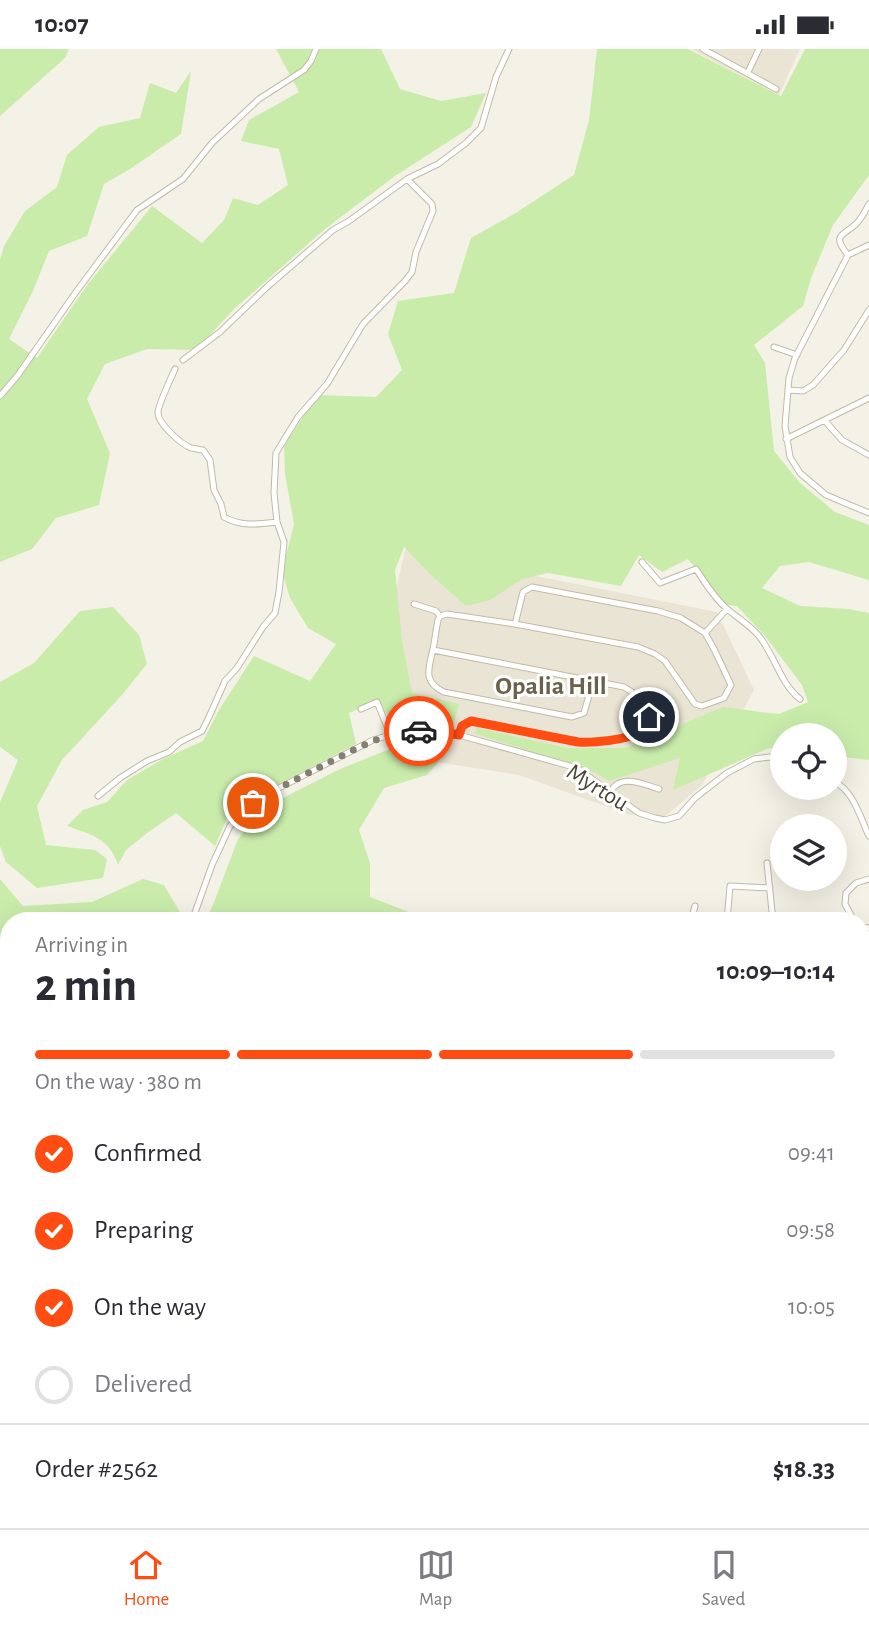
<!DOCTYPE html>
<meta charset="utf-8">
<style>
:root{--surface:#fff;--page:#f7f7f7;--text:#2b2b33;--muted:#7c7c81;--line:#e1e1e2;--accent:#ff4c12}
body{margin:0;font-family:"Alegreya Sans",sans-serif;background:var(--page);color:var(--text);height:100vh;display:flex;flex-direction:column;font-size:26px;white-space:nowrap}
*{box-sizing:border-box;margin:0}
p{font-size:23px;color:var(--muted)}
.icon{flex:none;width:38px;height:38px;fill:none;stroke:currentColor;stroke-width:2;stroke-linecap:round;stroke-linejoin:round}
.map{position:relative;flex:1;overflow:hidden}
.sheet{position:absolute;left:0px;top:863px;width:870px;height:618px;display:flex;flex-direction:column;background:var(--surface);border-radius:28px 28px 0 0;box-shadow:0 7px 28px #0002}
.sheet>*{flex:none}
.buttons{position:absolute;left:770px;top:674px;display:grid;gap:14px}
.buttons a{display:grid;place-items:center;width:77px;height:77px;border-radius:50%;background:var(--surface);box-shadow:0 7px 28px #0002;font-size:35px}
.pin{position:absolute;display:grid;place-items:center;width:60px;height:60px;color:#fff;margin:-30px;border:4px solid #fff;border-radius:50%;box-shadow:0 2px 7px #0007}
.courier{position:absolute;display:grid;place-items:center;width:70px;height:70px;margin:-35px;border:5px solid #ff4c12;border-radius:50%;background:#fff;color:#222;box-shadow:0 2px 9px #0007}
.overview em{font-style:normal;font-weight:700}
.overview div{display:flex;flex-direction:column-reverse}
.overview{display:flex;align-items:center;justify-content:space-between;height:119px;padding:0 35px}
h1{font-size:46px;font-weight:700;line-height:52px}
.bar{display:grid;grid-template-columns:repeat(4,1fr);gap:10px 7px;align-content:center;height:84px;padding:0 35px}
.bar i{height:9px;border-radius:5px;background:var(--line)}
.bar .current{background:var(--accent)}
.bar p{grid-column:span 4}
.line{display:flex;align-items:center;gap:18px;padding:0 35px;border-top:2px solid var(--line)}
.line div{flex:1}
ol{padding:0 35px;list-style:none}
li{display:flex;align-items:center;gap:21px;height:77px}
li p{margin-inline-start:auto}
li .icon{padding:7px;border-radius:50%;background:var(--accent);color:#fff;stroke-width:4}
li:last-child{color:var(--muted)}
li i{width:38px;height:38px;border:4px solid var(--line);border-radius:50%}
.status{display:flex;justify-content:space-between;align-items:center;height:49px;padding:0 35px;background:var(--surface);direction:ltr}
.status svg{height:19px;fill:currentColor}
.dock{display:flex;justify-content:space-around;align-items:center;height:98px;border-top:2px solid var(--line);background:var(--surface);font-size:19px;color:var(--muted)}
.dock a{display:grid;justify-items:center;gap:4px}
.dock .current{color:var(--accent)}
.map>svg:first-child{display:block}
.residential{fill:#e9e4d3}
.green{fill:#c9ecab}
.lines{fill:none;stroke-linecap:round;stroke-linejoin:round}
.stream{stroke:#9dc9f6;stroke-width:2}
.minor-casing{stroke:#c1baa7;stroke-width:7}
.minor{stroke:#fff;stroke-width:5}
.done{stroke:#847f72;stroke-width:7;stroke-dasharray:0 12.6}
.route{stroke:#ff4c12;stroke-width:9}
.labels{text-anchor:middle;stroke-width:6;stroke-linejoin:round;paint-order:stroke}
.street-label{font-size:24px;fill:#484234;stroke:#fff}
.neighbourhood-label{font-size:26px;font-weight:bold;fill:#6b614b;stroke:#fff}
</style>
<div class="status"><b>10:07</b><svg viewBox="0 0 49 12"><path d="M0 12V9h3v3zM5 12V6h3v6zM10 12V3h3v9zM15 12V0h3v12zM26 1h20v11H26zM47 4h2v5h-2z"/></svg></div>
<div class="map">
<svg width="869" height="1479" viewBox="0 0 869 1479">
<rect width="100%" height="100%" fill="#f4f1e6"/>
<path class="residential" d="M 691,0 L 800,0 L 779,46 Z
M 405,501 L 717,563 L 754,641 L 702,736 L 663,769 L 627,765 L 519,726 L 398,707 L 380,612 Z"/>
<path class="green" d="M 0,0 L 69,0 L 65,9 L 0,67 Z
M 276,0 L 381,0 L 400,40 L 441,52 L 486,44 L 471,78 L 395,127 L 325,180 L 234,260 L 196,301 L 147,300 L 105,315 L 87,350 L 110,404 L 99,456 L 56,469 L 32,500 L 0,513 L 0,211 L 4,197 L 25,162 L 57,138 L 67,106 L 99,78 L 140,69 L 150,34 L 176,44 L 191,22 L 181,85 L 130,120 L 104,135 L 87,187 L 49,202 L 33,242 L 9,290 L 37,309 L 88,235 L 152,157 L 202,194 L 224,171 L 233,149 L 258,156 L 288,136 L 279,100 L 241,92 L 249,71 L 299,43 Z
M 597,0 L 688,0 L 781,47 L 805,0 L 869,0 L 869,126 L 833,176 L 811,229 L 803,257 L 754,296 L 765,314 L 774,402 L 800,434 L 835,463 L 869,476 L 869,531 L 809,513 L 780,517 L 762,539 L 800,557 L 848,560 L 869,564 L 869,711 L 835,707 L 835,686 L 782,686 L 782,701 L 769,699 L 673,741 L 680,709 L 609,732 L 594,723 L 474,684 L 477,679 L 567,699 L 626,699 L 723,658 L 779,665 L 808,653 L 802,636 L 765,587 L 737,557 L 726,556 L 688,510 L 662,523 L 639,506 L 621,537 L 548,524 L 522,530 L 490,551 L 466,557 L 431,526 L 404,498 L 395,521 L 402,592 L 412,644 L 459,655 L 453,677 L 398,676 L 375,653 L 349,664 L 356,695 L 231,760 L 215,797 L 176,764 L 147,784 L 126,801 L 118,816 C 109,789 92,786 67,777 L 83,761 L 107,753 L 127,731 L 163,710 L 203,692 L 219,661 L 254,607 L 310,632 L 336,595 L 308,579 L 290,549 L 282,523 L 294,475 L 285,425 L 284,397 L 317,346 L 376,348 L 402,321 L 388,285 L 398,252 L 454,244 L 471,189 L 514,165 L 574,126 L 589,71 Z
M 113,558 L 139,586 L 147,615 L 121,647 L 62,711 L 37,757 L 46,796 L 95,801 L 107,810 L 103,829 L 37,839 L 6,813 L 0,797 L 0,753 L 18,711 L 0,698 L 0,633 L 34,614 L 80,562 Z
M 410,692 L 413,705 L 443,708 L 427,726 L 384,739 L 359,781 L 370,814 L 370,848 L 406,862 L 418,871 L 202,871 L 211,861 L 238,790 L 263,759 L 340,720 Z
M 143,830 L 164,836 L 184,870 L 182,871 L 9,872 L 9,951 L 0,948 L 0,830 L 23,857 L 92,853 Z
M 869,1117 L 869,1479 L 739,1479 L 736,1472 L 861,1472 L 861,1122 Z
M 9,1263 L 9,1472 L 457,1472 L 452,1479 L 0,1479 L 0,1269 Z"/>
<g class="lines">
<path class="stream" d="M 0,1102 L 9,1102
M 861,1105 L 869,1099
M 0,1240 L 9,1226
M 663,1472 L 663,1479"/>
<g class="minor-casing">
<path id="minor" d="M 703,0 L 776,40
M 748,23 L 759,0
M 869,196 L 848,206 L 795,309 L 789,329 L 785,377 L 790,408 L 800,424 L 826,446 L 869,464
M 848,206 C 832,186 841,188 856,175 C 862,169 865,162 869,155
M 774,298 L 797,306
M 183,311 L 220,283 L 268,237 L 333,181 L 349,172 L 407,130 L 438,115 L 466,94 L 481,79 L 496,28 L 509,0
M 175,320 C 171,329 159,354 158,363 C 157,374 181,395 191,399 C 192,399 202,401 203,401 L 210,411 L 214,441 L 221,455 L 224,468 C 241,478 259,475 277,473
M 788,341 L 803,342 L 813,336 L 844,301 L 869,261
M 0,347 L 18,326 L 76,243 L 137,161 L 183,130 L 212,94 L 259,50 L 304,21 L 311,12 L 316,0
M 825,372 L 842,391 L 869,406
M 786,390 L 869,349
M 642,513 L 660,534 L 696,520 C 705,534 714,548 726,559 C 736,568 750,576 759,587 C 775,607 780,634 800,650
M 414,555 L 436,562 L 440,567
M 515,575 L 523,543 L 532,538 L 658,562 L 681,569 L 705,584 L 714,600 L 731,636 L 724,649 L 702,657 L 695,655 L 665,612 L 655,605 L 638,598 L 515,575 L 447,565 L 440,567 L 438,571 C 436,581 435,590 433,600 C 429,619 422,633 444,643 L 572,668 L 584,664 L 593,632
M 705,584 L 727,560
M 433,601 L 624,638 C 634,644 643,650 647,661 C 658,692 597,694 578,693 L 471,672 L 462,677 L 459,686
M 361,660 L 377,653 L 388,680 L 389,687
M 835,733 C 854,743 860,768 869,787
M 610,743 C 621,724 642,735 659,740
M 98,747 L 120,729 L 147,712 L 169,703 L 180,693 L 202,682 L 209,668 L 225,632 L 237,619 L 263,578 L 275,564 L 279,543 L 284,493 L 277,473 L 274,444 L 276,404 L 298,368 L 327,335 L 363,275 L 405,232 L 412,223 L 416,203 L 433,162 L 432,155 L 407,130
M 767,814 L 773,872
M 192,872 L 212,816 L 230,777 L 239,765 L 275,741 L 373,691 L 405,682 L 433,681 L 459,686 L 577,719 L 639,764 L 655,769 L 665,771 L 679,767 L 695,749 L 727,724 L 754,710 L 769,708 L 782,711
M 691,872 L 695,857
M 727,872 L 730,837 L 770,839
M 854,872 L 845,855 L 846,844 L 856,834 L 869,830
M 861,878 L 869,879
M 0,954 L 9,958
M 861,979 L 869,962
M 512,1479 L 516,1472"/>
</g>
<use href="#minor" class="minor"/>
</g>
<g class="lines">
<path class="done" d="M 253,754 C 277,740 302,727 326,715 C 356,700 385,682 419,682"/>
<path class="route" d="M 419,682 L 433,681 L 459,686 L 462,677 L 471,672 L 578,693 C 593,694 627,691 640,683 C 646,679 648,674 649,668"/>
</g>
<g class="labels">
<g class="street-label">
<text transform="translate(598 738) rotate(32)" y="8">Myrtou</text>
</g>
<g class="neighbourhood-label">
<text x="551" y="645">Opalia Hill</text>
</g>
</g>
</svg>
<div class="buttons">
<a><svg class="icon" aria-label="locate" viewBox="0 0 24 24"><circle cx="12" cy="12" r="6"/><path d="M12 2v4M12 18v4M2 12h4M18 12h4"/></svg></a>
<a><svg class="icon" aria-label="layers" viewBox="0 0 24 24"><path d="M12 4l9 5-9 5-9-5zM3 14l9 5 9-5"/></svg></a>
</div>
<div class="pin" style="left:253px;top:754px;background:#ea580c"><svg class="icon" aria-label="bag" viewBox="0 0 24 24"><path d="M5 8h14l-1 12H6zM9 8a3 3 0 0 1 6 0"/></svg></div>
<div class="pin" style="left:649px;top:668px;background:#1f2937"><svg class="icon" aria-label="home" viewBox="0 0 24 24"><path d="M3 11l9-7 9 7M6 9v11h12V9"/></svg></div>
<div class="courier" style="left:419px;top:682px"><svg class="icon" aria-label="car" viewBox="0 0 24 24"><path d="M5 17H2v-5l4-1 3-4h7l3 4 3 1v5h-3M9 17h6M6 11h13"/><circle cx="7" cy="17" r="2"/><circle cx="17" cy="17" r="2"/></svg></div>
<section class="sheet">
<div class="overview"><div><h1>2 min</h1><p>Arriving in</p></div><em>10:09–10:14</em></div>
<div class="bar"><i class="current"></i><i class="current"></i><i class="current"></i><i></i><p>On the way · 380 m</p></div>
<ol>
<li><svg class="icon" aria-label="check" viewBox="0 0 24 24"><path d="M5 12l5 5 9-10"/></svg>Confirmed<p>09:41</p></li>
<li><svg class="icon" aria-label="check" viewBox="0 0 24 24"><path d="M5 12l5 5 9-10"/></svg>Preparing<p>09:58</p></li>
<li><svg class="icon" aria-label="check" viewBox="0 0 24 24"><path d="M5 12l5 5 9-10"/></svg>On the way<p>10:05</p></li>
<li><i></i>Delivered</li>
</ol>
<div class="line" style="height:91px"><div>Order #2562</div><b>$18.33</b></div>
</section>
</div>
<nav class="dock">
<a class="current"><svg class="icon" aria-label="home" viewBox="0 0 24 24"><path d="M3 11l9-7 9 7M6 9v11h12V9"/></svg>Home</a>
<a><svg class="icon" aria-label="map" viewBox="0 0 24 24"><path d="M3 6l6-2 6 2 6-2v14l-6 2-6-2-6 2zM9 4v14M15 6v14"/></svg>Map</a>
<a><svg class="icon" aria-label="saved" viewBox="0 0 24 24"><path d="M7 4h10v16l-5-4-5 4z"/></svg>Saved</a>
</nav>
